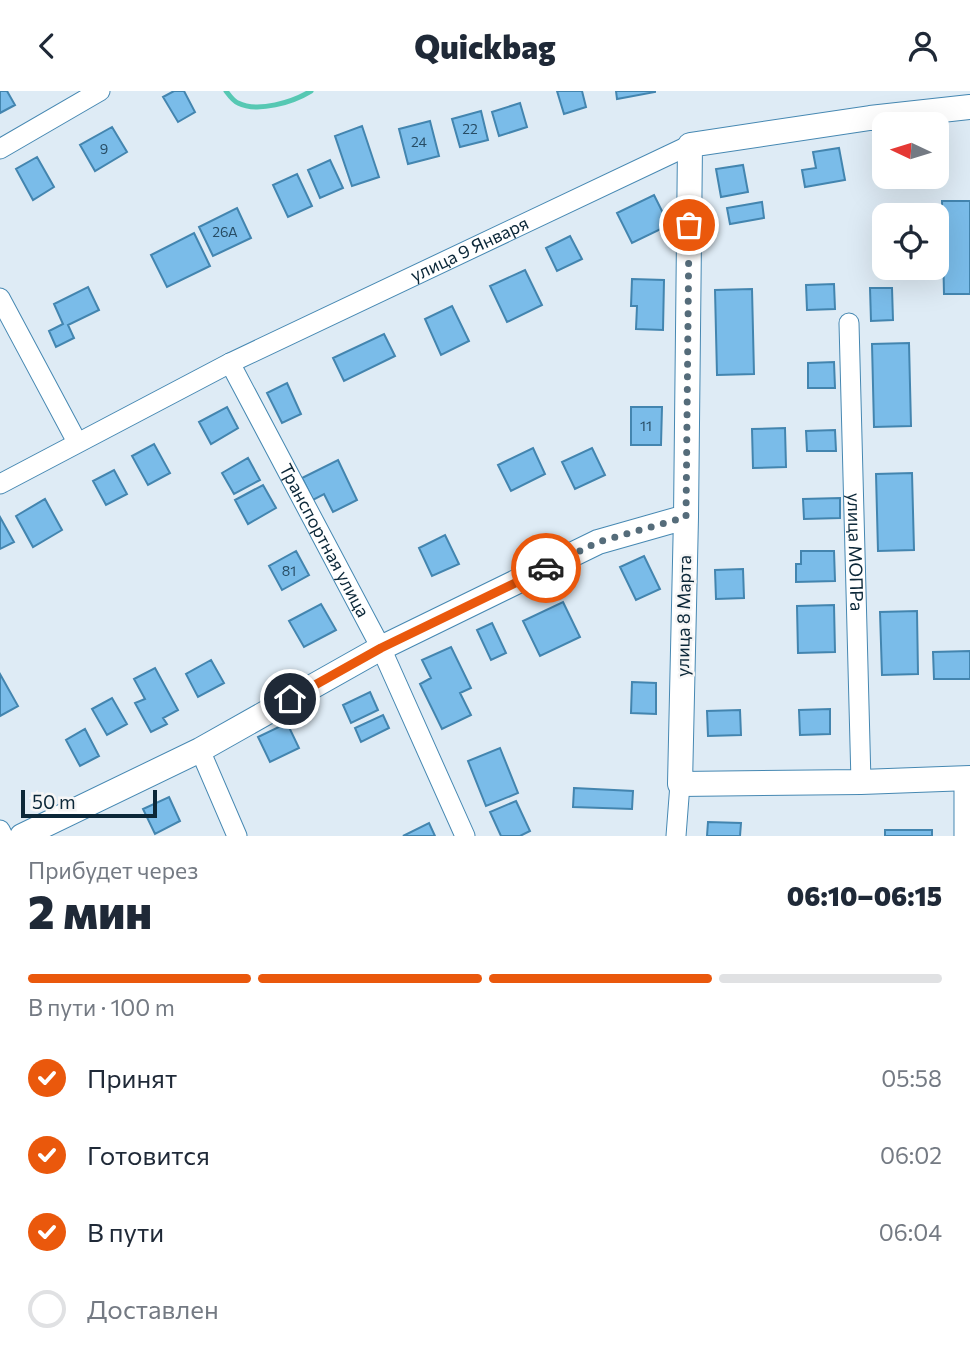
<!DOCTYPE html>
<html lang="ru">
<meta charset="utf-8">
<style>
:root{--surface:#fff;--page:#f2f2f3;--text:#1f2937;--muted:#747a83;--line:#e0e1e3;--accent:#ea580c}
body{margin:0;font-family:Commissioner,sans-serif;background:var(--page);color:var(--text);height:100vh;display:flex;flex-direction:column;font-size:26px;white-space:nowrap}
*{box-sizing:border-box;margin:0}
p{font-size:23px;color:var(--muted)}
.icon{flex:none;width:38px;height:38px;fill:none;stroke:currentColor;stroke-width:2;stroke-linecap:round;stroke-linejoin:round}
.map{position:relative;height:745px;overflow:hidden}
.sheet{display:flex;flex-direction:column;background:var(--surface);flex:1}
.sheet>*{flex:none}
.needle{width:46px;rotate:274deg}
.buttons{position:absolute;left:872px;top:21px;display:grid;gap:14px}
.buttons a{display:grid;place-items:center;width:77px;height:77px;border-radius:14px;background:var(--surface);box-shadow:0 7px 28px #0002;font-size:35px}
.scale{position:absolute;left:21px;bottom:18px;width:136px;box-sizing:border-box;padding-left:7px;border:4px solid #0b2738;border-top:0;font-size:19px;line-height:24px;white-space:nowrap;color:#0b2738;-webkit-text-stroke:5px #f6f6f6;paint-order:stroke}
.pin{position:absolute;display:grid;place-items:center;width:60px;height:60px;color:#fff;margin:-30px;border:4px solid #fff;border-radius:50%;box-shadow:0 2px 7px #0007}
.courier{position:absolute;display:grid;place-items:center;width:70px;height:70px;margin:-35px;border:5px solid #ea580c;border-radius:50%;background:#fff;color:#222;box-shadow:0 2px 9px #0007}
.summary em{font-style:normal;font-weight:800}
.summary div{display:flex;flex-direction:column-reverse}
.summary{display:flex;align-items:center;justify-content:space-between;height:119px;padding:0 28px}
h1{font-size:46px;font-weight:800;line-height:52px}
.bar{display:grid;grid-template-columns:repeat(4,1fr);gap:10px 7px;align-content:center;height:84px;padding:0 28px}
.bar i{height:9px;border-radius:5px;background:var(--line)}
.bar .active{background:var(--accent)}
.bar p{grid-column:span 4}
ol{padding:0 28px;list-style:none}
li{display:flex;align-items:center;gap:21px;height:77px}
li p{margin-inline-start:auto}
li .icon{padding:7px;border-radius:50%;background:var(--accent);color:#fff;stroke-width:4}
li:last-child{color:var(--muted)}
li i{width:38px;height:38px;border:4px solid var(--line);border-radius:50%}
header{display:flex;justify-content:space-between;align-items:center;height:91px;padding:0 28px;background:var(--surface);font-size:32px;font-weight:800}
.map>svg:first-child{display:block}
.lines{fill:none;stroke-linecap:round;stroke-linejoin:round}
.stream{stroke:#56c8b3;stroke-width:5}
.building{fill:#7abce9;stroke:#4385af;stroke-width:2}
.minor-casing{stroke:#4688b2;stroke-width:21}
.tertiary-casing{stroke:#4688b2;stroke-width:26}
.minor{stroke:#fff;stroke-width:19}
.tertiary{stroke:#fff;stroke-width:24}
.done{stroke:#556c7a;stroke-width:7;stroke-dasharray:0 12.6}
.route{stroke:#ea580c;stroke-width:9}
.labels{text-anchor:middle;stroke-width:5;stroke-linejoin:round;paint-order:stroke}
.number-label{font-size:14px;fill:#274c64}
.street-label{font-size:18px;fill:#0b2738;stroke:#f6f6f6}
</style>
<header><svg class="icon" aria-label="back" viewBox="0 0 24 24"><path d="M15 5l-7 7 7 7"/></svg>Quickbag<svg class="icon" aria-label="person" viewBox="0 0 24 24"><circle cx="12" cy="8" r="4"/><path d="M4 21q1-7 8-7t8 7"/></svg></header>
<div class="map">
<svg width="970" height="745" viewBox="0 0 970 745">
<rect width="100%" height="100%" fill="#deebf5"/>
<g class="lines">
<path class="stream" d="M 226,0 C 229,4 233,10 238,12 C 258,22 293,11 311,0"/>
</g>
<path class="building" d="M 0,0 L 7,0 L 15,14 L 0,22 Z
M 174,0 L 184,0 L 195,21 L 178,31 L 163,6 Z
M 557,0 L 582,0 L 586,16 L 564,23 Z
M 616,0 L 655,0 L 655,1 L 617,8 Z
M 520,12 L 527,36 L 499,45 L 492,21 Z
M 481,20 L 488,49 L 460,56 L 452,28 Z
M 430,30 L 439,65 L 408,73 L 399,38 Z
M 362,35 L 379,86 L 352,95 L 335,45 Z
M 112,36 L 127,61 L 95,80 L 80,54 Z
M 839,57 L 845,89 L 805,96 L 802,79 L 816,77 L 813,61 Z
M 37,66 L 54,96 L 33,109 L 16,78 Z
M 330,69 L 343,97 L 320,107 L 308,79 Z
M 743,74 L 748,101 L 721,106 L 716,78 Z
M 297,83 L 312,115 L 288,126 L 273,94 Z
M 654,104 L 669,134 L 632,152 L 617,122 Z
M 942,110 L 970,110 L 970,203 L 944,203 Z
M 762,111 L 764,127 L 730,133 L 727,117 Z
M 237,117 L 251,147 L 213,165 L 199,136 Z
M 194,142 L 210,175 L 167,196 L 151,164 Z
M 570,145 L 582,168 L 557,180 L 546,157 Z
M 525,179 L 542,214 L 507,231 L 490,195 Z
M 632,188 L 664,189 L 663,239 L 636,238 L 637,215 L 631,215 Z
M 834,193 L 835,218 L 807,219 L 806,194 Z
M 88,196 L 99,219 L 68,234 L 74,247 L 56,256 L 49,240 L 63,233 L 54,213 Z
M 870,197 L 892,197 L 893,229 L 871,230 Z
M 752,198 L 754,283 L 717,284 L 715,199 Z
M 452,215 L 469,250 L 441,264 L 425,228 Z
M 384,243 L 395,265 L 344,290 L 333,267 Z
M 909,252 L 911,335 L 874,336 L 872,253 Z
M 834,271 L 835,297 L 808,297 L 808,272 Z
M 287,292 L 301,323 L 282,332 L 267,302 Z
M 227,316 L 238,337 L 211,353 L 199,331 Z
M 631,316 L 662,316 L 661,354 L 631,354 Z
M 785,337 L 786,376 L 753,377 L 752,338 Z
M 835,339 L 836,360 L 807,360 L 806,340 Z
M 154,353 L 170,382 L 148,394 L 132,365 Z
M 533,357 L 545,383 L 511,400 L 498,374 Z
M 592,357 L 605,384 L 575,398 L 562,371 Z
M 248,367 L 260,389 L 234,403 L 222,382 Z
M 338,369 L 357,409 L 333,421 L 324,403 L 313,409 L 302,387 Z
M 114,379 L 127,403 L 106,414 L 93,390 Z
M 912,382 L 914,459 L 878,460 L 876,383 Z
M 263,394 L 276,417 L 248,433 L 235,409 Z
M 840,407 L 840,427 L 804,428 L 803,408 Z
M 45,408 L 62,439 L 33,456 L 16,425 Z
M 0,426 L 14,451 L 0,458 Z
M 445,444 L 459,473 L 432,485 L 419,457 Z
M 296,460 L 309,484 L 282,499 L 269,475 Z
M 801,460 L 834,460 L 835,490 L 796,491 L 796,473 L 801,473 Z
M 644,465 L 660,498 L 636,509 L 620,476 Z
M 743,478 L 744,507 L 716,508 L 715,479 Z
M 563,511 L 580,546 L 540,565 L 523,530 Z
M 321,513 L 336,539 L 304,556 L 289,530 Z
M 834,514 L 835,561 L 798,562 L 797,515 Z
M 917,520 L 918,583 L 882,584 L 880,521 Z
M 492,532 L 506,562 L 491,569 L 477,539 Z
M 451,556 L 471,597 L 460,602 L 471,624 L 442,638 L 420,593 L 431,587 L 422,569 Z
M 970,560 L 970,588 L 934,588 L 933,561 Z
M 211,569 L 224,592 L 198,606 L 186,583 Z
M 155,577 L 178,619 L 163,627 L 167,633 L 151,641 L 135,612 L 145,608 L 134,588 Z
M 0,583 L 18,615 L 0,625 Z
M 632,591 L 656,592 L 656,623 L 631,622 Z
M 370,601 L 378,619 L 351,632 L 343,614 Z
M 112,607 L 127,633 L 107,644 L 92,618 Z
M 830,618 L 830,643 L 800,644 L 799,619 Z
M 740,619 L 741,644 L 708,645 L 707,620 Z
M 383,624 L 389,637 L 361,651 L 355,637 Z
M 287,632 L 299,657 L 270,671 L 258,646 Z
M 85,638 L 99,665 L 80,675 L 66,649 Z
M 500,657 L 518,702 L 486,715 L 468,670 Z
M 574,697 L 633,700 L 632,718 L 573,716 Z
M 169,706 L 180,730 L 155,743 L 143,718 Z
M 516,710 L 530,740 L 520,745 L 501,745 L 490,721 Z
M 708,731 L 741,732 L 740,745 L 707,745 Z
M 429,732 L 435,745 L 403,745 Z
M 885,739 L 932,739 L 932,745 L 885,745 Z"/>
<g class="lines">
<g class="minor-casing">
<g id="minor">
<path d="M 0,58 L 100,0"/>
<path d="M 0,207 L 77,351"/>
<path id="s1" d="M 849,232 L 861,691"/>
<path id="s2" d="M 230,272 L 381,557 L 465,745"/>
<path id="s3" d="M 0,393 L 230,272 L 690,54"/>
<path d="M 200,659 L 237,745"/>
<path d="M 964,687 L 964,745"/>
<path d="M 0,739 L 3,745"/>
<path d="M 676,745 L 680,693"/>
</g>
</g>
<g class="tertiary-casing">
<path id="tertiary" d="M 970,16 L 870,27 L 690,54 L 686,426 L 680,693 L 861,691 L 970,687
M 22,745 L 200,659 L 381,557 L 598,451 L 686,426"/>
</g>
<use href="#minor" class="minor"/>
<use href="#tertiary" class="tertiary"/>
</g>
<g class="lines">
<path class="done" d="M 546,477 L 598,451 L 686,426 L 689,134"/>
<path class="route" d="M 290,608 L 381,557 L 546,477"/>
</g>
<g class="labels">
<g class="number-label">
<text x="470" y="43">22</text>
<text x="419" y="56">24</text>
<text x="104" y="63">9</text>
<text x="225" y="146">26А</text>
<text x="646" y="340">11</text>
<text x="289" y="485">81</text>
</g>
<g class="street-label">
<text dy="6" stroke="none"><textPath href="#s3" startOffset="525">улица 9 Января</textPath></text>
<text dy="6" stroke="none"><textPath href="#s2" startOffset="201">Транспортная улица</textPath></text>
<text dy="6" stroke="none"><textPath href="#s1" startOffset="229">улица МОПРа</textPath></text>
<text transform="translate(684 525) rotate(-89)" y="6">улица 8 Марта</text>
</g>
</g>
</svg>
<div class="buttons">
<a><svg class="needle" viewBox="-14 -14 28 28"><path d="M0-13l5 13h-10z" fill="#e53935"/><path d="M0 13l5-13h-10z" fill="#747a83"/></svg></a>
<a><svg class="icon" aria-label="locate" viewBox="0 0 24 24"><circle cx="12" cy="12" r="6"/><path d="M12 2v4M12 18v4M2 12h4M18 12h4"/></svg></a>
</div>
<div class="scale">50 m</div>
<div class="pin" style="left:689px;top:134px;background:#ea580c"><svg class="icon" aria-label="bag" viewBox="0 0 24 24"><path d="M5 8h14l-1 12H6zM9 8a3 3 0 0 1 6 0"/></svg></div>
<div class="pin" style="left:290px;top:608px;background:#1f2937"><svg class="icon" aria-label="home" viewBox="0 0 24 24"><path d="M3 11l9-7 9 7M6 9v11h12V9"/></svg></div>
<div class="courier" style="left:546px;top:477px"><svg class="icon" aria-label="car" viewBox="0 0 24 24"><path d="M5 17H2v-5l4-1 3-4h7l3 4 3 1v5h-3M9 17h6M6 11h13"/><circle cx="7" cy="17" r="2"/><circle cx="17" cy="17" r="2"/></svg></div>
</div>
<section class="sheet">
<div class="summary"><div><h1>2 мин</h1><p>Прибудет через</p></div><em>06:10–06:15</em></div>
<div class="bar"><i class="active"></i><i class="active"></i><i class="active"></i><i></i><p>В пути · 100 m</p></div>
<ol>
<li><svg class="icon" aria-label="check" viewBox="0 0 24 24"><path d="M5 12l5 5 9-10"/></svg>Принят<p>05:58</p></li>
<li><svg class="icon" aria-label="check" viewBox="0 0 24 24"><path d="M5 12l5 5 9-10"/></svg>Готовится<p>06:02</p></li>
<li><svg class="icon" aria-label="check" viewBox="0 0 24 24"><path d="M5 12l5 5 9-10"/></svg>В пути<p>06:04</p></li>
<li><i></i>Доставлен</li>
</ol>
</section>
